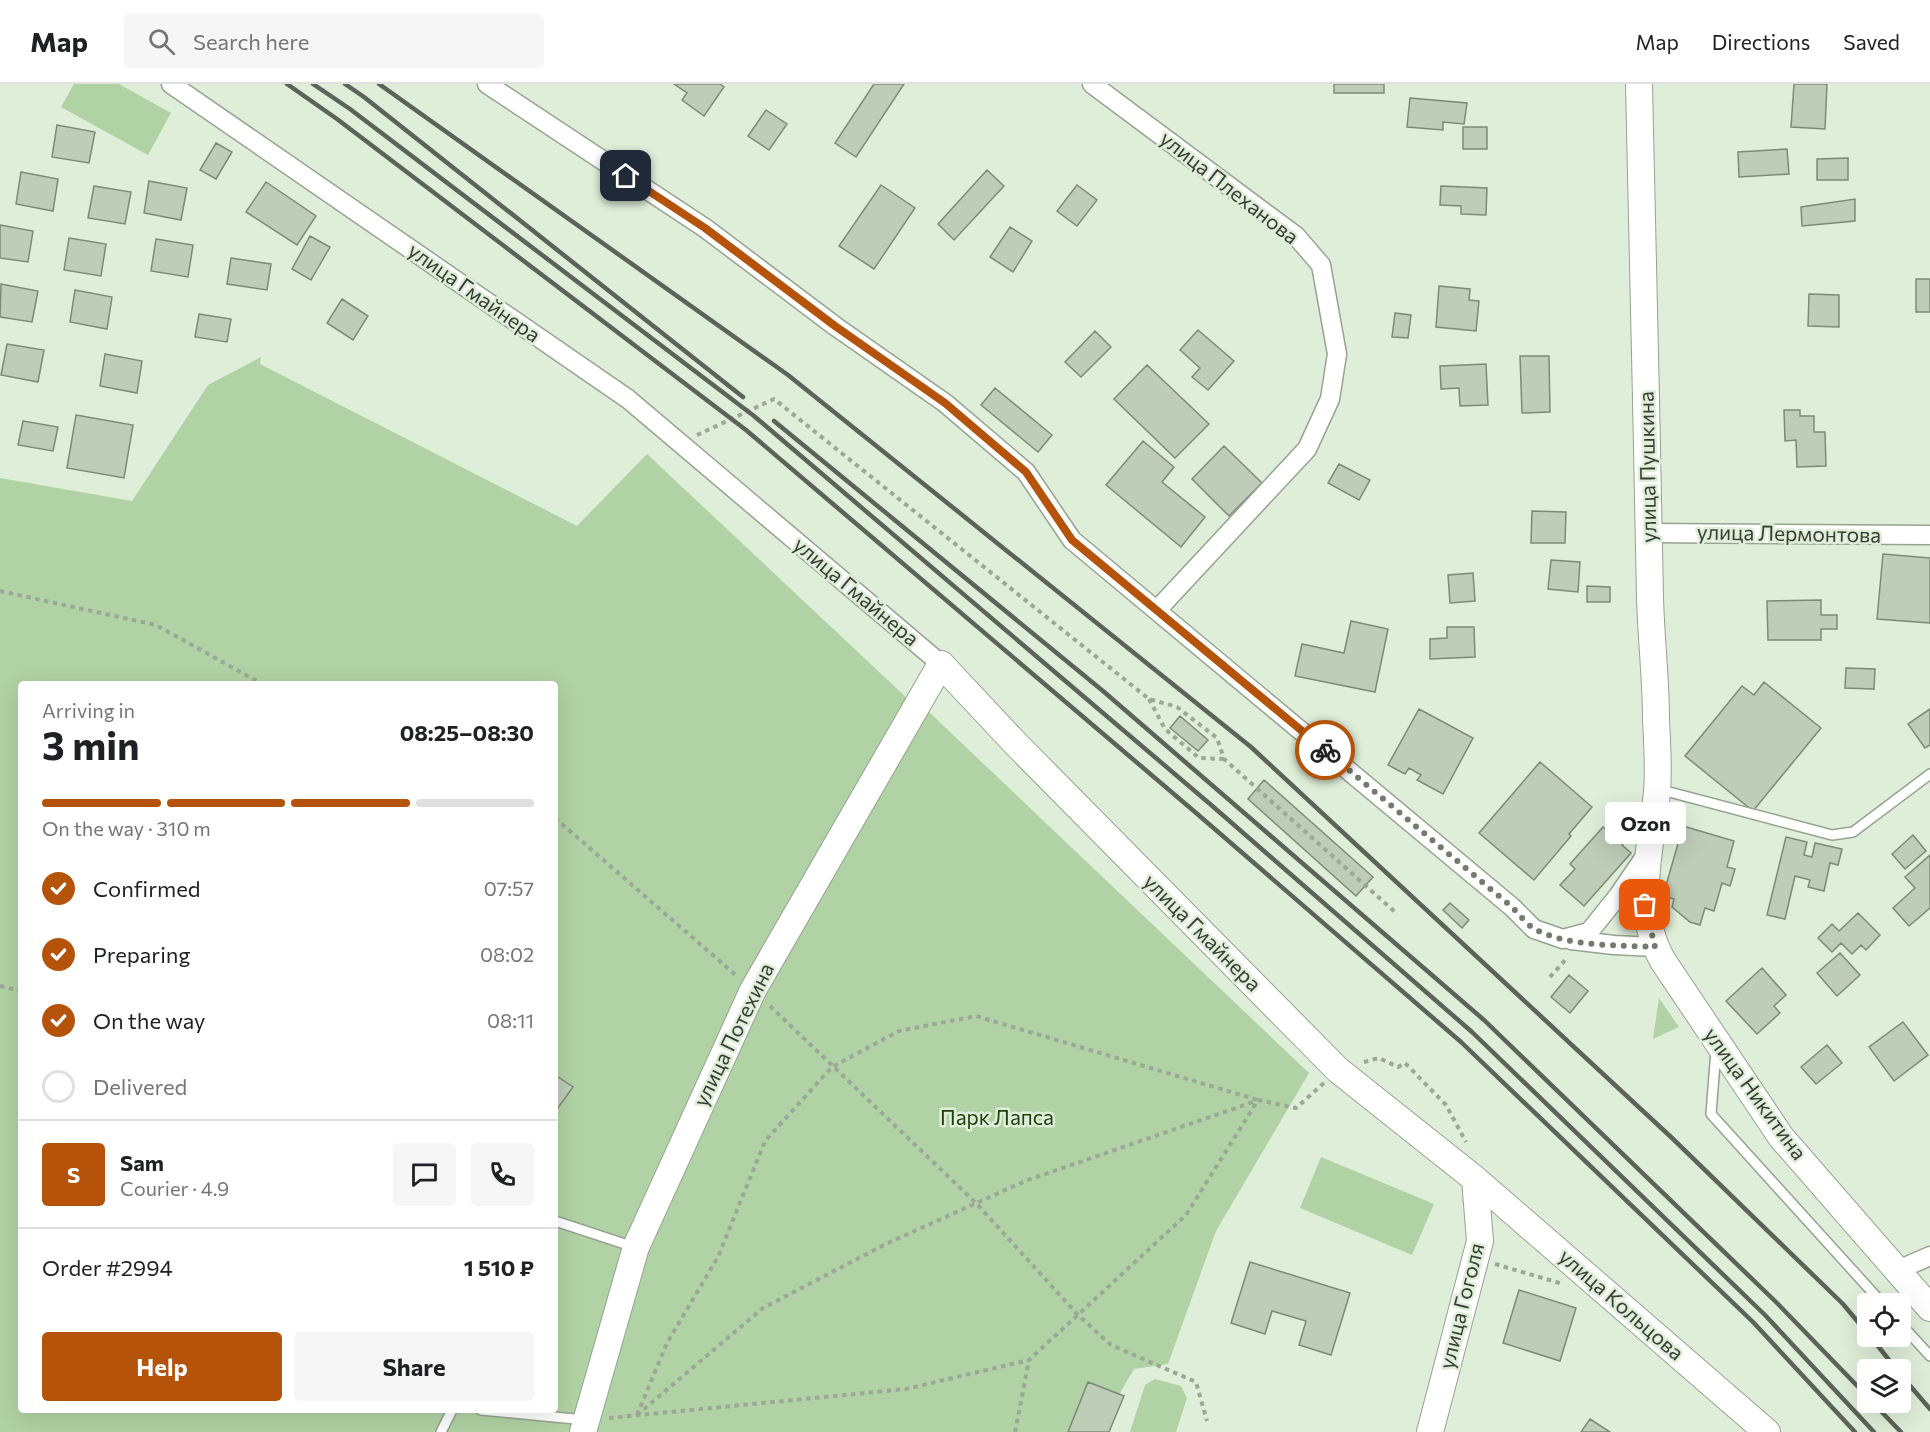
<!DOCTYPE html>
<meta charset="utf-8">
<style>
:root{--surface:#fff;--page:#f6f6f6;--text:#202124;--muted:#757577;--line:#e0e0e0;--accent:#b45309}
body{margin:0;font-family:Commissioner,sans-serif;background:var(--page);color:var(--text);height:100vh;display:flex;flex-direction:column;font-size:22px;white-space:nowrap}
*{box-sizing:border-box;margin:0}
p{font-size:20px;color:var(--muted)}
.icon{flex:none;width:33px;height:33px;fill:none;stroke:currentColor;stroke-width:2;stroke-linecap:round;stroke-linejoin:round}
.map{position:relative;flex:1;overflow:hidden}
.panel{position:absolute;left:18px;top:597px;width:540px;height:732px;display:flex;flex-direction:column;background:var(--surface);border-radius:6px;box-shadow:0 6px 24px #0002}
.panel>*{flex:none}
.tools{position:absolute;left:1857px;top:1209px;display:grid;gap:12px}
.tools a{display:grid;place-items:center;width:54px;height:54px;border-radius:6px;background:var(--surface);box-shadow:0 6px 24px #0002;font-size:30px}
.pin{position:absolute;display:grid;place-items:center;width:51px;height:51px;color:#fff;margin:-26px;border-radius:12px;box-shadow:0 3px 9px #0006}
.courier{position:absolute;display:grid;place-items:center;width:60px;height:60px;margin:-30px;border:4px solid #b45309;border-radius:50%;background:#fff;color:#222;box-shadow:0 2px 8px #0007}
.bubble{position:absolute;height:42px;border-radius:6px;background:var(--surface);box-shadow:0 6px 24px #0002;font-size:20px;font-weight:700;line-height:42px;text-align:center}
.overview em{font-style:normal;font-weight:700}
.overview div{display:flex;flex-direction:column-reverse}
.overview{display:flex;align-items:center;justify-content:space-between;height:102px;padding:0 24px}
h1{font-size:39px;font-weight:700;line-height:45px}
.bar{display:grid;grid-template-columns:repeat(4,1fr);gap:9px 6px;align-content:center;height:72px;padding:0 24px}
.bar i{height:8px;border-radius:4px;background:var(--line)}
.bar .current{background:var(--accent)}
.bar p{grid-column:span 4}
.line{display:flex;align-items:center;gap:15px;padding:0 24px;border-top:2px solid var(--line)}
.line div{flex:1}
.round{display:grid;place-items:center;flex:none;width:63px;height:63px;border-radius:6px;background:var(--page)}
ol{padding:0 24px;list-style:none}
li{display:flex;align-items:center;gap:18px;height:66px}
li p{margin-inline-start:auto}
li .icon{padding:6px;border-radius:50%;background:var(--accent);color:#fff;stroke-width:4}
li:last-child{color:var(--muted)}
li i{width:33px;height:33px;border:3px solid var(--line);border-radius:50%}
.cta{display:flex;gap:12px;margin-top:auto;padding:12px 24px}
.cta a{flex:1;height:69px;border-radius:6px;background:var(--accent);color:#fff;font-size:24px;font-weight:700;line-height:69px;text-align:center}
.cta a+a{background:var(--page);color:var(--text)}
header{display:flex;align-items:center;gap:36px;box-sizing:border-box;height:84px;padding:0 30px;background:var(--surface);border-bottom:2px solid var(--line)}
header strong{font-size:28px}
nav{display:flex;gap:33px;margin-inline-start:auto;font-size:21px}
.search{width:420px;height:54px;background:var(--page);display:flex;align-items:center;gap:15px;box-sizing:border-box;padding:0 21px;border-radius:6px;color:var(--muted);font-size:22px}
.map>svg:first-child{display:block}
.green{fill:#b1d2a4;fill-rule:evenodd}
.building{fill:#beccb8;stroke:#7d8a77;stroke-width:1.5}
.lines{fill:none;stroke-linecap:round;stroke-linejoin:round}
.lane-casing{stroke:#95a390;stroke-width:12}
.street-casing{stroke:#95a390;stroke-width:21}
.secondary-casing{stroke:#95a390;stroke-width:28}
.path{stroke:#9ca798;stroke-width:4;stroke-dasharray:4.5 4.5;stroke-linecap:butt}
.lane{stroke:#fff;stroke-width:9}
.street{stroke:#fff;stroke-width:18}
.secondary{stroke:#fff;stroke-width:26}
.rail{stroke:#5c6358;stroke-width:4.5}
.done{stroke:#727b6e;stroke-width:6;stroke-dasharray:0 10.8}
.route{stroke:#b45309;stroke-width:8}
.labels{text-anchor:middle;stroke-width:5;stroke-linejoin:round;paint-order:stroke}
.street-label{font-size:21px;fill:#383d35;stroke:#dfeed9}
.park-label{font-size:21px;fill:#1f3e0e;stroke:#dfeed9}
</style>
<header>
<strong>Map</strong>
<div class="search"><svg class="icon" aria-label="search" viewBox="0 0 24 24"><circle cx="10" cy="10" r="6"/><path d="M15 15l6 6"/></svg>Search here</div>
<nav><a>Map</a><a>Directions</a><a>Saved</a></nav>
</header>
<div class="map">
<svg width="1930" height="1348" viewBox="0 0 1930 1348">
<rect width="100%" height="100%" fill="#dfeed9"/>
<path class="green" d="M 74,0 L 119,0 L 171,29 L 148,71 L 61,23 Z
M 261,273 L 260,280 L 577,442 L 647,370 L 926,632 L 929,628 L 1309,989 L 1216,1147 L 1168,1280 L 1134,1285 L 1097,1348 L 0,1348 L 0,394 L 132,417 L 208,301 ZM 21,600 L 555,600 L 555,1326 L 21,1326 Z
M 1659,914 L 1679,943 L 1653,955 Z
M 1321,1073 L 1434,1120 L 1412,1171 L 1300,1124 Z
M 1155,1295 L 1181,1302 L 1187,1314 L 1176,1348 L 1130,1348 L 1145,1301 Z"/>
<path class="building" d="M 674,0 L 720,0 L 724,3 L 704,32 L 682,16 L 687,9 Z
M 874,0 L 904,0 L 856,73 L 835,59 Z
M 1334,0 L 1384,0 L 1384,9 L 1334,9 Z
M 1794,0 L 1827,0 L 1825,45 L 1791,43 Z
M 1410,14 L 1467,19 L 1464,40 L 1443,38 L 1443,46 L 1407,43 Z
M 766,26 L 787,40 L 769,66 L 748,52 Z
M 57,41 L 95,48 L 89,79 L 52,73 Z
M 1463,43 L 1487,43 L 1487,65 L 1463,65 Z
M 216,59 L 232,68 L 216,95 L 200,86 Z
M 1787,65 L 1789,90 L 1739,93 L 1738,68 Z
M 1848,74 L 1848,96 L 1817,96 L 1817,75 Z
M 987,86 L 1004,102 L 954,156 L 938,140 Z
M 21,88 L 58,95 L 53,127 L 16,120 Z
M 149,97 L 187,104 L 181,136 L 144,129 Z
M 266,98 L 316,132 L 297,161 L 246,128 Z
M 881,101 L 915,124 L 874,185 L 839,162 Z
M 1077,101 L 1097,116 L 1077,142 L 1057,127 Z
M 94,102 L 131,108 L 125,140 L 88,134 Z
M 1441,102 L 1487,104 L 1486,131 L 1461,130 L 1461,122 L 1440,121 Z
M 1855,115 L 1855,137 L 1802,142 L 1801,123 Z
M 0,141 L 33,147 L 28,178 L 0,174 Z
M 1010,143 L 1032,157 L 1013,188 L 990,173 Z
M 310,152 L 330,163 L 311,196 L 292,185 Z
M 69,154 L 106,160 L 101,192 L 64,186 Z
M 156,155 L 193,161 L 188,193 L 151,187 Z
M 231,174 L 271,180 L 267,206 L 227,200 Z
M 1916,195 L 1930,195 L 1930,228 L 1916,228 Z
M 1,200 L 38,207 L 32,238 L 0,233 Z
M 1439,202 L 1470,205 L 1469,216 L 1479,217 L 1476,247 L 1436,243 Z
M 75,206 L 112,213 L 107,245 L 70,238 Z
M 1809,210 L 1839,211 L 1839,243 L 1808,242 Z
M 342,215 L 368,232 L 353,256 L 327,239 Z
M 1395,229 L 1411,231 L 1408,254 L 1392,253 Z
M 199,230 L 231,235 L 227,258 L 195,253 Z
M 1198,246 L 1234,277 L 1208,306 L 1192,293 L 1200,284 L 1180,266 Z
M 1095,247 L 1111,263 L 1081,293 L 1065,278 Z
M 7,260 L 44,266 L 38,298 L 1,291 Z
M 105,270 L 142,277 L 137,309 L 100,302 Z
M 1520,272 L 1549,272 L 1550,328 L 1522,329 Z
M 1486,280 L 1488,321 L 1460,322 L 1459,304 L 1441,305 L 1440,282 Z
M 1147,281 L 1209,340 L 1175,374 L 1114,315 Z
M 995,304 L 1052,351 L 1038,368 L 981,321 Z
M 1784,326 L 1800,326 L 1800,332 L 1814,332 L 1814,348 L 1825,348 L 1826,382 L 1797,383 L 1796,356 L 1785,357 Z
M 76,331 L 133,341 L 124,394 L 67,384 Z
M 23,337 L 58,343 L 53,367 L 18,361 Z
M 1143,357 L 1174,383 L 1162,398 L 1205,433 L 1181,463 L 1106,401 Z
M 1224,362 L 1262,399 L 1229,432 L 1192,395 Z
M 1339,380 L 1370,396 L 1359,416 L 1328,399 Z
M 1532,427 L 1566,428 L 1565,459 L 1531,459 Z
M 1883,470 L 1930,474 L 1930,539 L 1877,535 Z
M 1551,476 L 1580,478 L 1578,508 L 1548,505 Z
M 1473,489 L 1475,517 L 1450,519 L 1448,491 Z
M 1587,502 L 1610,503 L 1610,518 L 1587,518 Z
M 1821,516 L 1821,531 L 1837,531 L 1837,545 L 1821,545 L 1821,556 L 1768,556 L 1767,517 Z
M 1351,537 L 1388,545 L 1375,608 L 1295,592 L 1302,560 L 1344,569 Z
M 1447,543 L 1474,543 L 1475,573 L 1430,575 L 1430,555 L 1447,554 Z
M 1846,584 L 1875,585 L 1874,605 L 1845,604 Z
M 1764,598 L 1821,644 L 1753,727 L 1685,672 L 1742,602 L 1754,611 Z
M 1419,625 L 1473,654 L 1443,710 L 1417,696 L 1421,691 L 1409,684 L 1405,690 L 1388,681 Z
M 1930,625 L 1930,661 L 1925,664 L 1908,640 Z
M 1180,632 L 1208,656 L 1198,667 L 1170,644 Z
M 1540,678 L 1592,723 L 1569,750 L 1571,752 L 1534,796 L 1479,749 Z
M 1264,696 L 1373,793 L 1356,812 L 1248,715 Z
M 1614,740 L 1629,753 L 1622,761 L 1631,769 L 1584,822 L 1560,801 L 1575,785 L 1570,780 L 1603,743 L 1608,747 Z
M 1683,742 L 1734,757 L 1727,783 L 1735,785 L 1730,802 L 1722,799 L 1714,827 L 1705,824 L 1700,841 L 1690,838 L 1672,823 L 1674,815 L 1663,812 Z
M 1913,751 L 1926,767 L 1905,785 L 1892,770 Z
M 1786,753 L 1807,758 L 1804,771 L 1812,773 L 1815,759 L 1842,765 L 1838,781 L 1830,779 L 1824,807 L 1808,803 L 1810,796 L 1795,792 L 1785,835 L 1767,831 Z
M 1930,771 L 1930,824 L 1909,842 L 1893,824 L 1915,804 L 1905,793 Z
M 1450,819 L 1469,836 L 1462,844 L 1443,826 Z
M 1858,829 L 1880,851 L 1866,866 L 1861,861 L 1852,870 L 1841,859 L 1832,868 L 1818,854 L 1832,840 L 1839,847 Z
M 1840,869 L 1860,891 L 1837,912 L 1817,889 Z
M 1762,884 L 1786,911 L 1774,922 L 1780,929 L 1757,950 L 1726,917 Z
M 1569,891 L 1588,907 L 1570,929 L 1551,913 Z
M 1903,938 L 1928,971 L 1894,997 L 1869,963 Z
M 1827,961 L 1842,979 L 1816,1000 L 1801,983 Z
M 555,991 L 573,1003 L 555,1028 Z
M 1250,1178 L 1350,1209 L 1331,1271 L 1299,1261 L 1306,1237 L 1272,1227 L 1265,1250 L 1231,1239 Z
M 1519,1206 L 1576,1224 L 1560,1277 L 1503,1259 Z
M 1088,1298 L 1124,1312 L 1109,1348 L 1068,1348 Z
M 1590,1335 L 1610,1348 L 1581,1348 Z"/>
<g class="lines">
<g class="lane-casing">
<path id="lane" d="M 1658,705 L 1832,751 L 1853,748 L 1930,690
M 1716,966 L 1711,1030 L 1883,1220
M 555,1137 L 634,1163
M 1900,1239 L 1930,1272
M 481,1326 L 585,1336
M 441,1348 L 452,1326"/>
</g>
<g class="street-casing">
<path id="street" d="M 171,0 L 628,315 L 941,580
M 487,0 L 705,144 L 835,242 L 945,319 L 1026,388 L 1072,456 L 1512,823 L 1534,845 L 1563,855 L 1589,848 L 1618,812 L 1646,771
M 1092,0 L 1296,152 L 1321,181 L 1337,270 L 1330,315 L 1307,365 L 1157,526
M 1649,449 L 1930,451
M 1571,856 L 1614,861 L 1655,863
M 1898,1186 L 1930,1172"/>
</g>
<g class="secondary-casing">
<path id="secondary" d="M 1639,0 C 1644,171 1646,342 1650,513 C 1651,554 1656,595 1656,635 C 1657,659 1659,684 1657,708 C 1651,766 1632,823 1663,877 L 1781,1053 L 1930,1224
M 583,1348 L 636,1163 L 753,906 L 941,580 L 1016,660 L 1338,986 L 1475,1095 L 1767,1348
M 1430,1348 L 1480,1157 L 1475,1095"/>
</g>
<path class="path" d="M 697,351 L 774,315 L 1149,615 L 1177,623 L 1217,654 L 1224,675 L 1396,829
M 0,507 L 156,541 L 262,600
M 1149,615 L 1165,645 L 1199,674 L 1224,675
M 555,734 L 738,893
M 1550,893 L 1567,874
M 0,902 L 21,907
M 770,922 L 976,1119 L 1078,1231 L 1111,1261 L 1196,1298 L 1207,1337
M 1364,978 L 1379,974 L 1398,983 L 1405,979 L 1446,1021 L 1466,1058
M 1495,1180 L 1563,1200
M 637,1331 L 667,1259 L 718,1173 L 765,1057 L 832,983 L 899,947 L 976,932 L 1258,1016
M 637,1331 L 763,1224 L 886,1160 L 1025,1097 L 1256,1017
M 609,1334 L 906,1305 L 1029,1276 L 1186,1131 L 1258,1016 L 1296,1024 L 1324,999
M 1015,1348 L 1029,1276"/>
<use href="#lane" class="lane"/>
<use href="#street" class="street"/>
<use href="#secondary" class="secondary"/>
<path class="rail" d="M 287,0 L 337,35 L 746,346 L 1195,728 L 1461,958 L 1753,1238 L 1855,1348
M 313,0 L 350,25 L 754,332 L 1210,720 L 1472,948 L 1765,1231 L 1874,1348
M 345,0 L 364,13 L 743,313
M 379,0 L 788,291 L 1251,663 L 1672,1054 L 1843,1220 L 1868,1250
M 774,337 L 1103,607 L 1484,936 L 1777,1219 L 1868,1313
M 1870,1252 L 1897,1286
M 1900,1290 L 1930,1325
M 1872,1318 L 1901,1348"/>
</g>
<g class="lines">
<path class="done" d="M 1325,666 L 1512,823 C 1519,830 1527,841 1535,845 C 1567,863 1619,861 1655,863 L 1645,821"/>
<path class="route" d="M 626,92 L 705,144 L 835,242 L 945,319 L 1026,388 L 1072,456 L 1325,666"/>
</g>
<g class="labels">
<g class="street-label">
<text transform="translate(1229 104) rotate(38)" y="7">улица Плеханова</text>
<text transform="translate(474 209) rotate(35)" y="7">улица Гмайнера</text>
<text transform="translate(1648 383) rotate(-91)" y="7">улица Пушкина</text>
<text transform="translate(1789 450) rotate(1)" y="7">улица Лермонтова</text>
<text transform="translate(856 508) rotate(40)" y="7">улица Гмайнера</text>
<text transform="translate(1202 849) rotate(45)" y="7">улица Гмайнера</text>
<text transform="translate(734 951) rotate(-64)" y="7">улица Потехина</text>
<text transform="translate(1755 1010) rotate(54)" y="7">улица Никитина</text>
<text transform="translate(1621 1221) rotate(41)" y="7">улица Кольцова</text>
<text transform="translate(1462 1222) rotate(-76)" y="7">улица Гоголя</text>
</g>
<g class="park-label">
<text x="997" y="1041">Парк Лапса</text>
</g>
</g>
</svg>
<div class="tools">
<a><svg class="icon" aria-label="locate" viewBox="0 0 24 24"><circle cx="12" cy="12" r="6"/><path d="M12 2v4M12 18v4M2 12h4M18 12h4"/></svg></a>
<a><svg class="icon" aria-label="layers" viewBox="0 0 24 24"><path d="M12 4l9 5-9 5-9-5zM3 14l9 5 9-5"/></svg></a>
</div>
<div class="pin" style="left:1645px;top:821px;background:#ea580c"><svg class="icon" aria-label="bag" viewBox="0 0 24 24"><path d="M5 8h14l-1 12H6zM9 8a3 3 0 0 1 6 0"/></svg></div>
<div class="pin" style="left:626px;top:92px;background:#1f2937"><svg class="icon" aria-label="home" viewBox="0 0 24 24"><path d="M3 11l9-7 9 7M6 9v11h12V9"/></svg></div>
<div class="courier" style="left:1325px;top:666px"><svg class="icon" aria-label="bike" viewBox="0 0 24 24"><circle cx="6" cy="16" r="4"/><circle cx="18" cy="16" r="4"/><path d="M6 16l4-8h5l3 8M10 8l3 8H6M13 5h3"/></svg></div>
<div class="bubble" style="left:1605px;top:718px;width:81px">Ozon</div>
<section class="panel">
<div class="overview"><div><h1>3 min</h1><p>Arriving in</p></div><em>08:25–08:30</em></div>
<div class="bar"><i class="current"></i><i class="current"></i><i class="current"></i><i></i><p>On the way · 310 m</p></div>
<ol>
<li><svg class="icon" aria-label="check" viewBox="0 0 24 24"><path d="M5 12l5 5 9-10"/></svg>Confirmed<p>07:57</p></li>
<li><svg class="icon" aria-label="check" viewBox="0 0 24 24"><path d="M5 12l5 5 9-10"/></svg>Preparing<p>08:02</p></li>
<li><svg class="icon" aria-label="check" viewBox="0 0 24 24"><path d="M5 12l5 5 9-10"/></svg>On the way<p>08:11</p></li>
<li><i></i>Delivered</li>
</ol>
<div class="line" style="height:108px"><b class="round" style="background:var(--accent);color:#fff">S</b><div><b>Sam</b><p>Courier · 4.9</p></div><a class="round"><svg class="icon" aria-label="chat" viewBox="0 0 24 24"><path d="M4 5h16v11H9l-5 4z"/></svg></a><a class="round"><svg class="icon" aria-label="phone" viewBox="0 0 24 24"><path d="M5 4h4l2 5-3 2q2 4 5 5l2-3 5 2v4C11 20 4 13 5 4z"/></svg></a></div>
<div class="line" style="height:78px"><div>Order #2994</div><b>1 510 ₽</b></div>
<div class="cta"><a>Help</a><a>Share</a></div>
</section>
</div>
